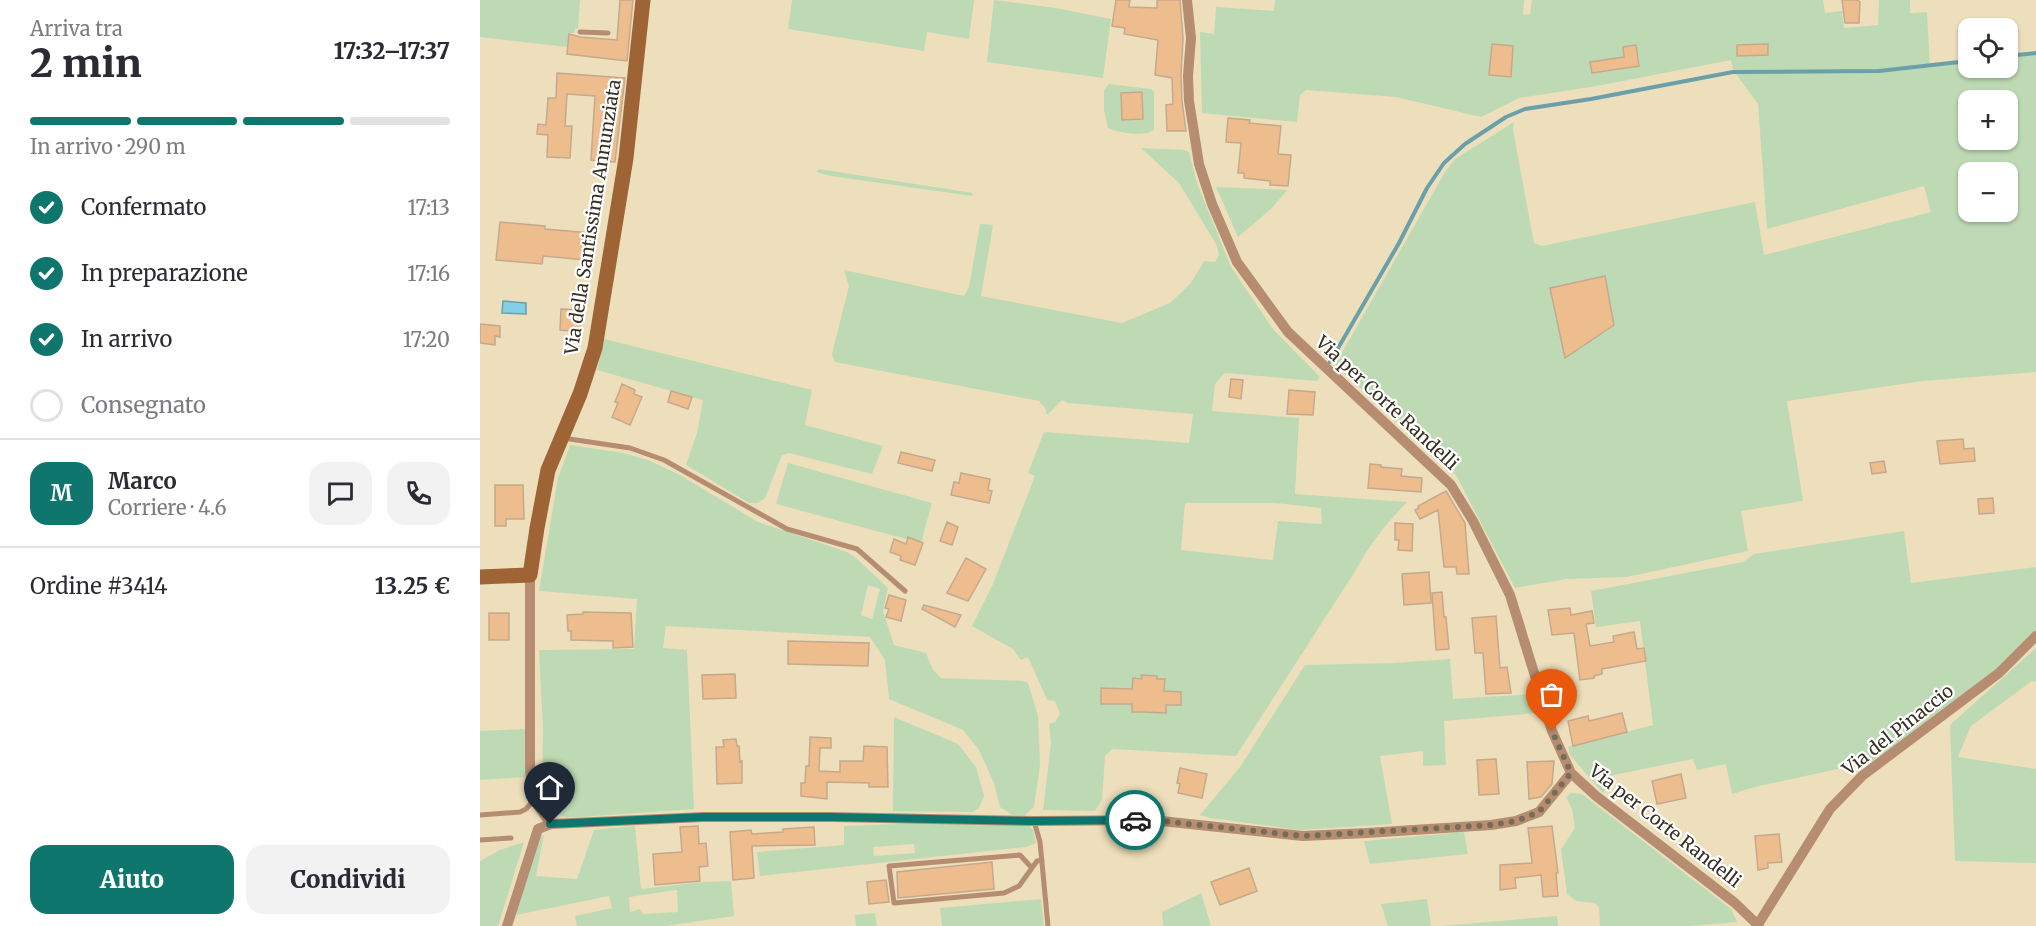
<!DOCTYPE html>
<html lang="it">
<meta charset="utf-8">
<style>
:root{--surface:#fff;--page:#f2f2f3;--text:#2b2b33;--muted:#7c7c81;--line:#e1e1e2;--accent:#0f766e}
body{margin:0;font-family:Merriweather,serif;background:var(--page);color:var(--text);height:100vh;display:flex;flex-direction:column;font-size:22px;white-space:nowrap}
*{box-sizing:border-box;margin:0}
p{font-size:20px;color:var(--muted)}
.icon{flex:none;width:33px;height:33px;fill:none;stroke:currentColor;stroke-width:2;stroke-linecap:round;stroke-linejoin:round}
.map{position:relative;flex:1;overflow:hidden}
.panel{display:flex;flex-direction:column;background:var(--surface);width:480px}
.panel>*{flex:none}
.buttons{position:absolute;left:1478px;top:18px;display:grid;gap:12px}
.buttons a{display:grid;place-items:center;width:60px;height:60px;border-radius:12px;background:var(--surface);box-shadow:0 2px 4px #0004;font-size:30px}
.pin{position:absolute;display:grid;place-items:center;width:51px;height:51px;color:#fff;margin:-62px -26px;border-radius:50% 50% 50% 0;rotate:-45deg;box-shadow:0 0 6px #0007}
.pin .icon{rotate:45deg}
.courier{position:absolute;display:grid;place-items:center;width:60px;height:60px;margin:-30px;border:4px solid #0f766e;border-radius:50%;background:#fff;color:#222;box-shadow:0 2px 8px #0007}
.headline em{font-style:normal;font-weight:800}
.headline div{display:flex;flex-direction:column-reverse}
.headline{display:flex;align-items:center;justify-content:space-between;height:102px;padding:0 30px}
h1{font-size:39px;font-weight:800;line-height:45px}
.bar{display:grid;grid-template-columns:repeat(4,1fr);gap:9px 6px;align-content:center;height:72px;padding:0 30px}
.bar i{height:8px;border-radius:4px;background:var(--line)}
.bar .current{background:var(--accent)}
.bar p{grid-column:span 4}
.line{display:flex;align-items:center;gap:15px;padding:0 30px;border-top:2px solid var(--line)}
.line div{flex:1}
.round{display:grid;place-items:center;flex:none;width:63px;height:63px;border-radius:18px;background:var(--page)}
ol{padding:0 30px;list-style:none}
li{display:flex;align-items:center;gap:18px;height:66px}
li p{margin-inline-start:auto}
li .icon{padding:6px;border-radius:50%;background:var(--accent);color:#fff;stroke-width:4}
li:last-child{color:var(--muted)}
li i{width:33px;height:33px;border:3px solid var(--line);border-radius:50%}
.button{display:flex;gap:12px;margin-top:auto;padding:12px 30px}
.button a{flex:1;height:69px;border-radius:18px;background:var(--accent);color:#fff;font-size:24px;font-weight:800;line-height:69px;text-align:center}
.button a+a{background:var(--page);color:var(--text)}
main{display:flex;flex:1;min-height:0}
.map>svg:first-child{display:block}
.green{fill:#bedab4;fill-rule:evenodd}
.water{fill:#81d0e5;stroke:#6aa0aa;stroke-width:1.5}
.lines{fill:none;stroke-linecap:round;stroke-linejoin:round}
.stream{stroke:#6aa0aa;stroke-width:4}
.building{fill:#edbd8e;stroke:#c5a98e;stroke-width:1.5}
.lane{stroke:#b68d70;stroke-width:5}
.street{stroke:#b68d70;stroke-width:10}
.secondary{stroke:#9e6436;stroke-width:15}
.done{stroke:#766d58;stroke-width:6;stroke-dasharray:0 10.8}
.route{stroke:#0f766e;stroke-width:8}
.labels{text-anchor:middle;stroke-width:4.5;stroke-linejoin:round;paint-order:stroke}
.street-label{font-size:18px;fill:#363022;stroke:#fff}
</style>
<main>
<section class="panel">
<div class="headline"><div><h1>2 min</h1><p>Arriva tra</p></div><em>17:32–17:37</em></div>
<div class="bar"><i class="current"></i><i class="current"></i><i class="current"></i><i></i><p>In arrivo · 290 m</p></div>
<ol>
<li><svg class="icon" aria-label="check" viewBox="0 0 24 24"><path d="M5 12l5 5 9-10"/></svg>Confermato<p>17:13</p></li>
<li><svg class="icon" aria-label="check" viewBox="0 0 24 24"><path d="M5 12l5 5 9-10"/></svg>In preparazione<p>17:16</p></li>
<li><svg class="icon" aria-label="check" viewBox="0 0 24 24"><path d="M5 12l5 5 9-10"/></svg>In arrivo<p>17:20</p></li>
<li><i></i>Consegnato</li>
</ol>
<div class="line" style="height:108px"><b class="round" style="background:var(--accent);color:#fff">M</b><div><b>Marco</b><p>Corriere · 4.6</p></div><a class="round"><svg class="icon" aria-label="chat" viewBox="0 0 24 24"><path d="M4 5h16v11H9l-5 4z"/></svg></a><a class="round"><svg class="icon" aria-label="phone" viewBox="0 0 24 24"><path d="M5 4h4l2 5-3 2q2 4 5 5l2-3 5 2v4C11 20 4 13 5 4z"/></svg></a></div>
<div class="line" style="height:78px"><div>Ordine #3414</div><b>13.25 €</b></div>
<div class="button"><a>Aiuto</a><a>Condividi</a></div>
</section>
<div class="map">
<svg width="1556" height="926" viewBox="0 0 1556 926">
<rect width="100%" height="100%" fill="#eddfbb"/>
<path class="green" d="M 0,0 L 100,0 L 98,29 L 95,28 L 94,33 L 89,33 L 87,47 L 0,37 Z
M 312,0 L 494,0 L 489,39 L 447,32 L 444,51 L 308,29 Z
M 514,0 L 576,8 L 631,19 L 623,78 L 507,62 Z
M 795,0 L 1044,0 L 1043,15 L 1050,14 L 1052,0 L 1343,0 L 1345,13 L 1362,11 L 1364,28 L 1398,25 L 1399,0 L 1430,0 L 1430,13 L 1447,12 L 1450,66 L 1488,62 L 1488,68 L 1527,68 L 1527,58 L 1556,54 L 1556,372 L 1443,381 L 1307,401 L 1323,501 L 1261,511 L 1268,551 L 1147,577 L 1086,579 L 1035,588 L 976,475 L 855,365 L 965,172 L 975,159 L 1034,122 L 1033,130 L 1054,243 L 1062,246 L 1275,202 L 1284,255 L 1451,212 L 1444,186 L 1287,229 L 1278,104 L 1253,70 L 1251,60 L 1117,86 L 1039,98 L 1001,117 L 916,97 L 826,90 L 820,95 L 817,122 L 722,113 L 720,32 L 734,34 L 736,7 L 794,11 ZM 1488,100 L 1527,100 L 1527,140 L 1488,140 ZM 1488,172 L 1527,172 L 1527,212 L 1488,212 Z
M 629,84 L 671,89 L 674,92 L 674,130 C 664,137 639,133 628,128 L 624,110 L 624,90 Z
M 661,148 L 704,150 L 709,152 L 717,183 L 751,267 L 793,329 L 840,377 L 837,381 L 745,373 L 735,384 L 732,411 L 819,418 L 815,494 L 927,502 C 904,526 890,544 874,573 L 756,756 L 632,749 L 625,756 L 622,800 L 615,811 L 563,810 L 571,744 L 569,724 L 575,722 L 580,714 L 575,701 L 567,700 L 548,657 L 541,660 L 533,649 L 492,626 L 513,584 L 555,476 L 548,473 L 564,432 L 709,443 L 713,414 L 588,403 L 582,400 L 567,415 L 565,408 L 559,401 L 355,362 L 352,354 L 369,286 L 364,270 L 484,296 L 489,287 L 500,224 L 513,225 L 501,296 L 642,323 L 690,303 L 711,283 L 724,261 L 735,262 L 739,254 L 736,244 L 699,183 ZM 705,503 L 796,503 L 841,508 L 842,524 L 798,521 L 793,560 L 701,550 Z
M 339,169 L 493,193 L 492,196 L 351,176 L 336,172 Z
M 736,187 L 807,190 L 792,208 L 758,237 Z
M 124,339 L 332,390 L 325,425 L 403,446 L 392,474 L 309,453 L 302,455 L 285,498 L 278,503 L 269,503 L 206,465 L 217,433 L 223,400 L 117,370 Z
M 90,445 L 143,453 L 168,460 L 200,475 L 278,522 L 367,552 L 377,559 L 408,588 L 403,611 L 414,645 L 446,653 L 453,670 L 461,678 L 543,681 L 548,683 L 558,716 L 560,765 L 554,807 L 544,816 L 532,815 L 520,807 L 514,783 L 499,750 L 483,730 L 409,699 L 405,660 L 390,637 L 186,626 L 183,648 L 207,650 L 214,809 L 86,818 L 74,812 L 62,795 L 63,728 L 59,650 L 154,649 L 157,599 L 59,591 L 78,478 ZM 388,585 L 400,589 L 392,619 L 381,615 Z
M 308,463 L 452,503 L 441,543 L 296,504 Z
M 1424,531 L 1431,583 L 1556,567 L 1556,635 L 1513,676 L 1394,761 L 1275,787 L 1252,794 L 1246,764 L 1217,770 L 1213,759 L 1129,776 L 1130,784 L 1123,793 L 1090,755 L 1088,747 L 1173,725 L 1160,621 L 1116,627 L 1111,591 L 1263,562 L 1274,554 Z
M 1556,648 L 1556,682 L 1552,681 L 1491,726 L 1478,757 L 1556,769 L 1556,863 L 1475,861 L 1470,725 Z
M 970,659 L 973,699 L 1052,694 L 1057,713 L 964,721 L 966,765 L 943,766 L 943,751 L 900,756 L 912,824 L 820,830 L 730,818 L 720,815 L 760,767 L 825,665 L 914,663 Z
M 414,717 L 478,744 L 496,767 L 504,796 L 499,808 L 492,812 L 413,811 Z
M 46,729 L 47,777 L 0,780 L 0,731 Z
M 1091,793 L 1102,794 L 1251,909 L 1257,922 L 1210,926 L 1120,926 L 1119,907 L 1115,903 L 1096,901 L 1087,894 L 1081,849 L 1095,828 L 1092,809 L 1086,797 Z
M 442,823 L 548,824 L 553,830 L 556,843 L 546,847 L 280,876 L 277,852 L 364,845 L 364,826 ZM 434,844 L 435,853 L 394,856 L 393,847 Z
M 155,826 L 161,889 L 223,882 L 251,881 L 254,916 L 186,926 L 97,926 L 95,916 L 132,908 L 129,896 L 36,915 L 56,840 L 64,835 L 56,876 L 97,879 L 114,830 ZM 197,890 L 198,912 L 163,914 L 160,909 L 150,912 L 149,897 Z
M 984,832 L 988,854 L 890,864 L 884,841 Z
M 44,842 L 18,926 L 0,926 L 0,861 L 20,850 Z
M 721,893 L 731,926 L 683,926 L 682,912 Z
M 561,899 L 564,926 L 462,926 L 460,908 Z
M 947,899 L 951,926 L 908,926 L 901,904 Z
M 395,913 L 397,926 L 376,926 L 375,915 Z
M 1077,916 L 1078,926 L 960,926 Z"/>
<path class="water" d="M 23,301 L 46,303 L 46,314 L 22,313 Z"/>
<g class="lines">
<path class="stream" d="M 1527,56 L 1556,53
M 850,362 L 919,243 L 947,188 L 964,163 L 985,144 L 1026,117 L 1045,109 L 1111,99 L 1253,72 L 1399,71 L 1488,61"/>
</g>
<path class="building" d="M 140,0 L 153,0 L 147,61 L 87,54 L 89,34 L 100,37 L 137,40 Z
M 636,0 L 650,0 L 649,7 L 677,8 L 677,0 L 700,0 L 703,38 L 701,76 L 702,101 L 706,131 L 687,131 L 686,105 L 693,104 L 692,78 L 675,75 L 678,40 L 644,34 L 645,28 L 632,26 Z
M 1362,0 L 1377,0 L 1380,2 L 1379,23 L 1365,23 Z
M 1012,44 L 1033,46 L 1031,77 L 1009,75 Z
M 1288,44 L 1288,55 L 1257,56 L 1257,45 Z
M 1156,45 L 1159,66 L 1112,73 L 1110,62 L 1144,57 L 1143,47 Z
M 77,73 L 145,78 L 135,162 L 111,160 L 115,96 L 87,94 L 85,126 L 92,126 L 90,158 L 67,157 L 68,135 L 57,134 L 58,124 L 66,125 L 68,98 L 76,98 Z
M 662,92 L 663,119 L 642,120 L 641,93 Z
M 748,118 L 770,120 L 769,123 L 801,126 L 798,154 L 811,155 L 808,186 L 790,185 L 790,181 L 764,178 L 764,173 L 758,173 L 761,143 L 746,142 Z
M 20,222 L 65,226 L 65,229 L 111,233 L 110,245 L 107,245 L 106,260 L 63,256 L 62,264 L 16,260 Z
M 1125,276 L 1134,325 L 1085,358 L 1070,288 Z
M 81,309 L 102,310 L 100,332 L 80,330 Z
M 0,324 L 20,326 L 20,337 L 15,336 L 15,345 L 0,343 Z
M 751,379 L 763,380 L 761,399 L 749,397 Z
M 142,384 L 155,390 L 154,394 L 162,397 L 150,425 L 132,417 L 138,403 L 135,402 Z
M 809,390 L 835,392 L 833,415 L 807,414 Z
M 191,391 L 212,397 L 208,409 L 188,402 Z
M 1483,439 L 1484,449 L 1494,448 L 1495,461 L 1460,464 L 1457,441 Z
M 421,452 L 455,460 L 452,471 L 418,463 Z
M 1404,461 L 1406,472 L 1392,474 L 1390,463 Z
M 890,464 L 901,465 L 901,467 L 922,469 L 921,476 L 942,478 L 941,492 L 888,488 Z
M 481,473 L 510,479 L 508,490 L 512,491 L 509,503 L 471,495 L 474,482 L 479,483 Z
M 15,485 L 43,485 L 44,519 L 26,519 L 26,526 L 15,526 Z
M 966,491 L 985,523 L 989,574 L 977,574 L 976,567 L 964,567 L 958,510 L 940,519 L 935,510 L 939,508 L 938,506 Z
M 1513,498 L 1514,513 L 1499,514 L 1498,499 Z
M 467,522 L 478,527 L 472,545 L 460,541 Z
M 915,523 L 933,524 L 932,551 L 918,550 L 919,540 L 915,540 Z
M 428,537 L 443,543 L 435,565 L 420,560 L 421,556 L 410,552 L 414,539 L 426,544 Z
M 486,558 L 506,569 L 488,601 L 467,593 Z
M 949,572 L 951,603 L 924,605 L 922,574 Z
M 962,592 L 964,617 L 966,617 L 969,649 L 956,650 L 952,593 Z
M 409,595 L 426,600 L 421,621 L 406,617 L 409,609 L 405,608 Z
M 444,605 L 481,615 L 475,627 L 442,609 Z
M 1090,608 L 1091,615 L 1112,611 L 1114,623 L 1106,624 L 1110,646 L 1134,642 L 1133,636 L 1154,632 L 1157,649 L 1164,648 L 1166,661 L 1122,669 L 1122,674 L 1114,676 L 1114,678 L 1100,680 L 1094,633 L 1072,635 L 1068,610 Z
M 103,612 L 151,613 L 153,647 L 133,648 L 133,641 L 91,640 L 91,631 L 88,631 L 87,615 L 103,614 Z
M 9,613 L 29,613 L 29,640 L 9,640 Z
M 1016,616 L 1020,668 L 1027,667 L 1031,693 L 1006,694 L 1003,653 L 995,653 L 992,618 Z
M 308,641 L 389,643 L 388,666 L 308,664 Z
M 255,674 L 256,698 L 223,699 L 222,675 Z
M 661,675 L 677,676 L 677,679 L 685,679 L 684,691 L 701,692 L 701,705 L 686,705 L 686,713 L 663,712 L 652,712 L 652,704 L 621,704 L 621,688 L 652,689 L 653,678 L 662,679 Z
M 1142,713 L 1147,732 L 1093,746 L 1088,721 L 1108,716 L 1109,721 Z
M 330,737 L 351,738 L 351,748 L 340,748 L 339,771 L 360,772 L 360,761 L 383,761 L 384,746 L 407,747 L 408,787 L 389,787 L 389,783 L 347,782 L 347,799 L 321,796 L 321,783 L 325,783 L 326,766 L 329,766 Z
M 256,739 L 257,746 L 259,746 L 260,762 L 262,761 L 262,783 L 237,784 L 236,747 L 244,747 L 243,740 Z
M 1016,759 L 1019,794 L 999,795 L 997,760 Z
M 1074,761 L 1072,784 L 1061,797 L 1049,799 L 1047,762 Z
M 700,768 L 727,774 L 722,798 L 698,793 L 700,784 L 697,783 Z
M 1201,774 L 1206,798 L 1177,804 L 1172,781 Z
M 218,826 L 219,844 L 226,843 L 228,866 L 219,867 L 220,881 L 175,885 L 173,854 L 202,852 L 200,827 Z
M 1072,826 L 1078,873 L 1076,873 L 1078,896 L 1063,897 L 1061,875 L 1035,878 L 1036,888 L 1020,890 L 1020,865 L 1052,863 L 1048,828 Z
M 334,827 L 335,845 L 272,846 L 274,878 L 253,880 L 250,832 L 271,830 L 272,834 L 303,832 L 303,829 Z
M 1299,834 L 1302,862 L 1288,863 L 1288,868 L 1278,870 L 1275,836 Z
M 512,862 L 514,889 L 418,898 L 417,872 Z
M 769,868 L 777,891 L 740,905 L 731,882 Z
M 406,880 L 409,902 L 389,904 L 387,882 Z"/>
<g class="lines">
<path class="lane" d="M 100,32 L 128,33
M 83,438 L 150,448 L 184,460 L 307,529 L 377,549 L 425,591
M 0,815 L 40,812 L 46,809 L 54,800
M 554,821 L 560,842 L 568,926
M 0,840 L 31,838
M 552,868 L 540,855 L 409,866 L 414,903 L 524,893 L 539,886 L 557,861 L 562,860"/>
<path class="street" d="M 707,0 L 711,38 L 708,76 L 709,101 L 719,164 L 732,204 L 757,262 L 808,332 L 971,485 L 993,521 L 1030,595 L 1072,731 L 1091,773 L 1116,796 L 1255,903 L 1279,926
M 50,575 L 50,769 L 54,800 L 71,824 L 223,817 L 351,817 L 554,821 L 672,820 L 823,836 L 887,833 L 1011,825 L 1036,821 L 1059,812 L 1091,773
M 27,926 L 58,829 L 71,824
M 1277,926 L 1350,809 L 1382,776 L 1519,673 L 1556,636"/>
<path class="secondary" d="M 0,577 L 50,575 L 57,528 L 68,470 L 100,394 L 115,348 L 146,158 L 163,0"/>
</g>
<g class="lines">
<path class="done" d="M 655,820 L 672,820 L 823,836 L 1011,825 L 1036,821 L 1059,812 L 1091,773 L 1072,731"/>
<path class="route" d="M 70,824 L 223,817 L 351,817 L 554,821 L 655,820"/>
</g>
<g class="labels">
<g class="street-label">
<text transform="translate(113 217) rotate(-81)" y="6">Via della Santissima Annunziata</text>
<text transform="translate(907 403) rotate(43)" y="6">Via per Corte Randelli</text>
<text transform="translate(1418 730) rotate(-38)" y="6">Via del Pinaccio</text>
<text transform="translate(1185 826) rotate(38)" y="6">Via per Corte Randelli</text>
</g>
</g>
</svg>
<div class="buttons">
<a><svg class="icon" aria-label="locate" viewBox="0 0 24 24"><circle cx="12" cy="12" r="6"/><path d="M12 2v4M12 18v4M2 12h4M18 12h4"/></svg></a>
<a>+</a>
<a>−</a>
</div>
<div class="pin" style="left:1072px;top:731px;background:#ea580c"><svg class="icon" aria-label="bag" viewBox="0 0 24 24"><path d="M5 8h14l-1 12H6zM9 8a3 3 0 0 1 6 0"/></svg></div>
<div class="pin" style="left:70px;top:824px;background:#1f2937"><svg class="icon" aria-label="home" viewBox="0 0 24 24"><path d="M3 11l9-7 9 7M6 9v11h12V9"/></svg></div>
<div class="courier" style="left:655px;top:820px"><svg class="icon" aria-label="car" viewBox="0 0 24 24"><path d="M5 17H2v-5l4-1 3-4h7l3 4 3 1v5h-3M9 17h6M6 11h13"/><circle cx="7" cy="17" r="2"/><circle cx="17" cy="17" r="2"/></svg></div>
</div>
</main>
